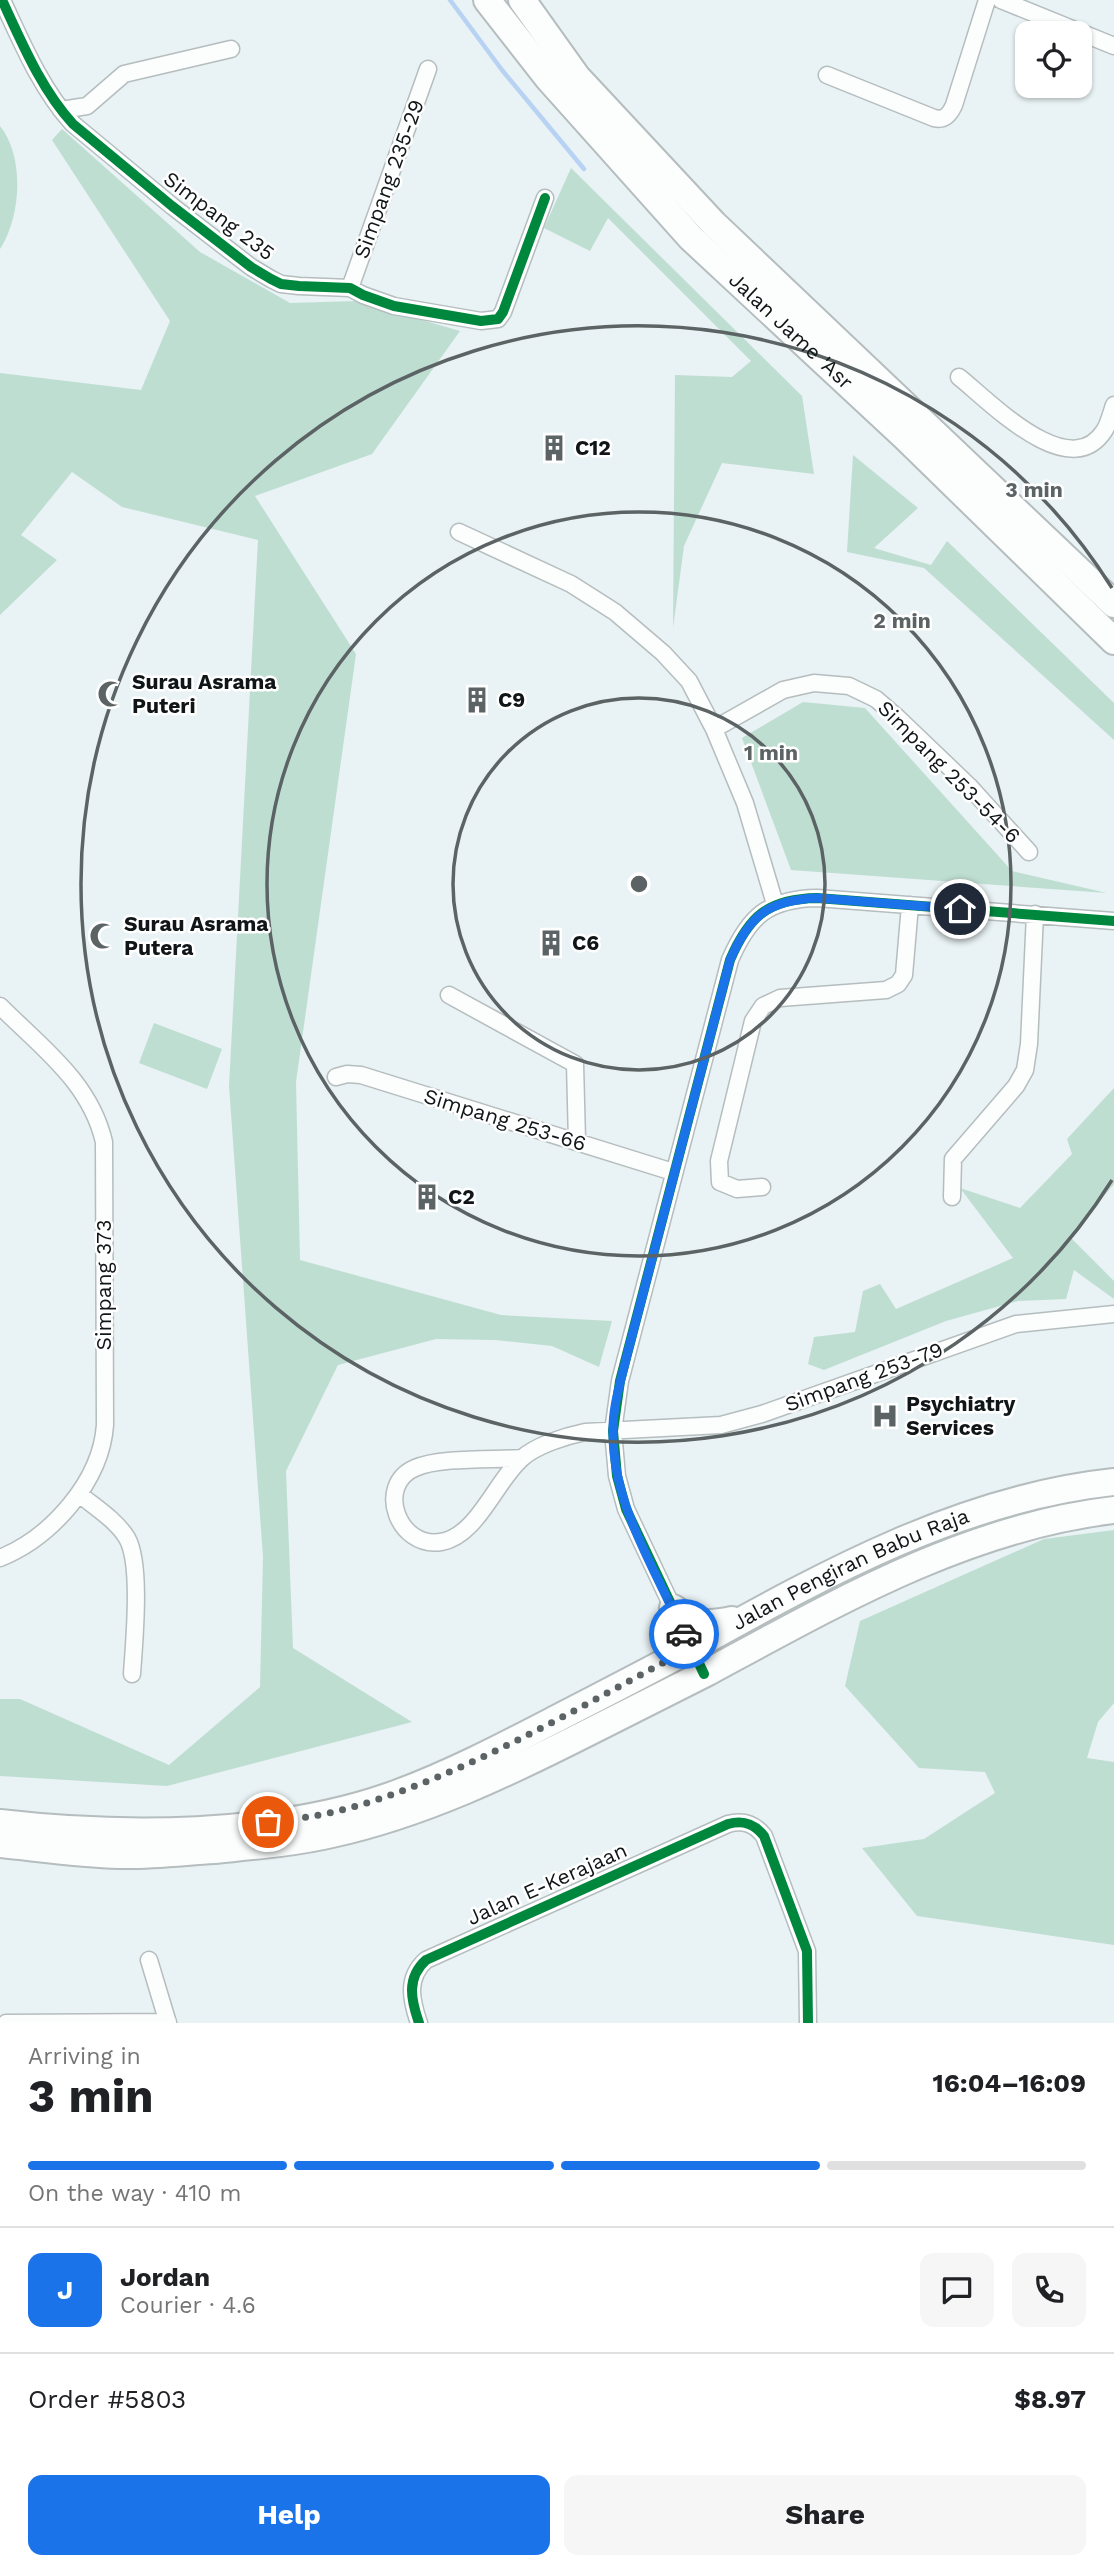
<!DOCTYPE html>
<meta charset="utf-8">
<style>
:root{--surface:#fff;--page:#f6f6f6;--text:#202124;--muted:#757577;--line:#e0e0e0;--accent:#1a73e8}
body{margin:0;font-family:"Work Sans",sans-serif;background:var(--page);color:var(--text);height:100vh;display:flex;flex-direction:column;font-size:26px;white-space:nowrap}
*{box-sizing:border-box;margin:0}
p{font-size:23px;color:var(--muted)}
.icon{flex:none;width:38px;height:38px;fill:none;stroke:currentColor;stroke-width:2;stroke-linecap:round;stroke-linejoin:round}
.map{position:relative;height:2023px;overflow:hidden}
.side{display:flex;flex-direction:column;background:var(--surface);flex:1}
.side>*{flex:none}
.controls{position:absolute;left:1015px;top:21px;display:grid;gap:14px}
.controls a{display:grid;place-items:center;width:77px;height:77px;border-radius:14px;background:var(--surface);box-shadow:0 2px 5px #0004;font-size:35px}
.pin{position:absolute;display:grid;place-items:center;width:60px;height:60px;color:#fff;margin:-30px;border:4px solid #fff;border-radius:50%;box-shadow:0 2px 7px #0007}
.courier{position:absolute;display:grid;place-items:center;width:70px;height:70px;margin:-35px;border:5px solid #1a73e8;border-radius:50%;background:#fff;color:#222;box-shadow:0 2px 9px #0007}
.overview em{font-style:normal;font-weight:700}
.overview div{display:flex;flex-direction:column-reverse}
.overview{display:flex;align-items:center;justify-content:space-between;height:119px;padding:0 28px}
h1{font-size:46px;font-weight:700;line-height:52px}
.bar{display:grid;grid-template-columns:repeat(4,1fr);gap:10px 7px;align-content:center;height:84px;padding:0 28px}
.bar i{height:9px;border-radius:5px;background:var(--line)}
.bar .on{background:var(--accent)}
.bar p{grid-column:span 4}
.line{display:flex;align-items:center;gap:18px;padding:0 28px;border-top:2px solid var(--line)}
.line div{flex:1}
.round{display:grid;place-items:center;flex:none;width:74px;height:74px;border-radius:14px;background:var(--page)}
.cta{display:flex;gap:14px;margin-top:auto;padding:14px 28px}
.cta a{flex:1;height:80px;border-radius:14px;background:var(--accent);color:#fff;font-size:28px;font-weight:700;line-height:80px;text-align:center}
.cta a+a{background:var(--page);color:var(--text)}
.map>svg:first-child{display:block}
.green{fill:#bfded2}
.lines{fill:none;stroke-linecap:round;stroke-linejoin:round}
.stream{stroke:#b8d2f4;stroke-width:4.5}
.minor-casing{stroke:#b5bdbe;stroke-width:19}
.primary-casing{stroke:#b5bdbe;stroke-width:30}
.minor{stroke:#fcfdfd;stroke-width:16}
.primary{stroke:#fcfdfd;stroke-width:26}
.cycleway-casing{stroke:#fff;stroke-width:15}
.cycleway{stroke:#00873e;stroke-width:10}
.done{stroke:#5c6364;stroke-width:7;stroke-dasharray:0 12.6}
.route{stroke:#1a73e8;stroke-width:9}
.ring{fill:none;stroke:#5c6364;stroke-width:3.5}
.labels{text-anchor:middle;stroke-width:5;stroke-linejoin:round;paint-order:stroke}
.street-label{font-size:21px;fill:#101617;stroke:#fff}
.poi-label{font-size:21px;font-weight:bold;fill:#101617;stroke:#fff;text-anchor:start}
.centre{fill:#5c6364;stroke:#fff;stroke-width:3.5}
.ring-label{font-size:21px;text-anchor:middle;font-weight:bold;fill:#5c6364;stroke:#fff;stroke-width:5;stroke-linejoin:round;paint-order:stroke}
</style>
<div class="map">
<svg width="1114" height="2023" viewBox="0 0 1114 2023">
<rect width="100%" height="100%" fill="#e9f2f4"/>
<path class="green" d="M 0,126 C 25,157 21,217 0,249 Z
M 62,129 L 200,252 L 290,303 L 357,301 L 460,331 L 372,454 L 255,496 L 356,654 L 296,1082 L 300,1260 L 501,1315 L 612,1321 L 599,1367 L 552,1346 L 495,1340 L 436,1339 L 338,1365 L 286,1471 L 293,1648 L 412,1722 L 167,1786 L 0,1776 L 0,1699 L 20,1699 L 169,1765 L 260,1687 L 263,1557 L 229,1086 L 258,540 L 122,507 L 72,472 L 21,535 L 57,560 L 0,615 L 0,373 L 141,390 L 170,321 L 52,140 Z
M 571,168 L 802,396 L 814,474 L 722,463 L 684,546 L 673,628 L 675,375 L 732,377 L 751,361 L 608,218 L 590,251 L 544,228 Z
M 853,455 L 918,508 L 874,548 L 931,565 L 947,541 L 1114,703 L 1114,740 L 924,568 L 847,552 Z
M 803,702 L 865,708 L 1012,871 L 1107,893 L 791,870 L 742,738 Z
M 154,1023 L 222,1049 L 207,1089 L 139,1063 Z
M 1114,1088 L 1114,1184 L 1070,1237 L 1114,1281 L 1114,1299 L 1074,1270 L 1066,1299 L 1018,1301 L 946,1321 L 824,1370 L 808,1364 L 814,1337 L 855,1332 L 863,1291 L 880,1284 L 896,1309 L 1013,1258 L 960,1188 L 1020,1208 L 1072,1154 L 1067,1139 Z
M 1114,1530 L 1114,1703 L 1098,1722 L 1087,1758 L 1114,1762 L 1114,1945 L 917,1916 L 862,1848 L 924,1839 L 995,1793 L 985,1772 L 919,1768 L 845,1686 L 860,1621 L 1044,1539 Z"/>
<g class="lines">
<path class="stream" d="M 450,0 L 502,70 L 584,169"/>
<g class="minor-casing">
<path id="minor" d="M 2,0 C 22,43 41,89 73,124 L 172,206 L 251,267 L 271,279 L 281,284 L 299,286 L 350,288 L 363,295 L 394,306 L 481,321 L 498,319 L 503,312 L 545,198
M 1001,0 L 1114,46
M 827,75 L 934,118 C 945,121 950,114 954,105 L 987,0
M 61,110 L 87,106 L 124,74 L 231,49
M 350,288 L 428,69
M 959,377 C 988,400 1069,485 1104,431 C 1109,424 1111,413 1114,405
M 459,532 L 571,584 L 615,612 L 663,653 L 689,681 L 714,729 L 745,803 L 775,904
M 714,729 L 783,690 L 814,683 L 849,686 L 876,699 L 898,718 L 969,786 L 1029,852
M 449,995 L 575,1064 L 577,1141
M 0,1006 C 42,1048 90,1082 104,1142 L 105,1425 C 101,1481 52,1537 0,1558
M 336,1077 L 347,1074 L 361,1075 L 673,1172
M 762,1187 L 737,1189 L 720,1182 L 719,1161 L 753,1021 L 763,1006 L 780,998 L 886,990 L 898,984 L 904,975 L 910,905
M 952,1197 L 953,1159 L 1016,1086 L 1025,1070 L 1029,1044 L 1035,914
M 522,1458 C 494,1460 439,1457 415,1468 C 375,1485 398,1549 441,1542 C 477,1536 496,1481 521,1459 C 536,1445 566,1436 585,1432 L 721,1425 L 762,1414 L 1016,1324 L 1114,1314
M 79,1494 C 95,1507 116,1520 127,1538 C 142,1564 134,1643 132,1674
M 704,1674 L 626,1509 L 617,1476 L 613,1431 L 620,1381 L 730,960 C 749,916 768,899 817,898 L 1114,921
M 149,1960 L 168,2023
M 6,2023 L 168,2022
M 419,2023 C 411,2000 406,1978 426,1960 L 728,1824 C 743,1820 754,1823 764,1836 L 807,1951 L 808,2023"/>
</g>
<g class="primary-casing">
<g id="primary">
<path id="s1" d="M 487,0 L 548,78 L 691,238 L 905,437 L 1114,641"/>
<path d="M 522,0 L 577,77 L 714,224 L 1114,604"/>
<path d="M 673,1608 C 697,1624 704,1626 732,1620"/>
<path id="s2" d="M 0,1823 C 121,1837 274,1837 390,1796 C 446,1776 500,1748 552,1721 C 600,1696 648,1672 695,1646 C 827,1573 962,1498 1114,1482"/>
<path d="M 0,1844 C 39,1848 79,1854 119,1855 C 150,1856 182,1852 214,1850 C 253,1846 293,1843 332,1834 C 423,1814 508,1773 591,1731 C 630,1711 669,1692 708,1672 C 836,1603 967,1527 1114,1510"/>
</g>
</g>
<use href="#minor" class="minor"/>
<use href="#primary" class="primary"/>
<g class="cycleway-casing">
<path id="cycleway" d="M 2,0 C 22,43 41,89 73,124 L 172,206 L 251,267 L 271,279 L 281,284 L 299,286 L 350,288 L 363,295 L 394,306 L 481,321 L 498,319 L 503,312 L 545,198
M 704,1674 L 626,1509 L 617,1476 L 613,1431 L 620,1381 L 730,960 C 749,916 768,899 817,898 L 1114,921
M 419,2023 C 411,2000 406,1978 426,1960 L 728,1824 C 743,1820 754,1823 764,1836 L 807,1951 L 808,2023"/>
</g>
<use href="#cycleway" class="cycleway"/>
</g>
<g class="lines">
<path class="done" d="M 268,1822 C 297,1819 325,1815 353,1807 C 469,1774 584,1704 691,1648 L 684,1634"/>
<path class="route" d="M 684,1634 C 656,1570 613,1506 613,1434 C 612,1407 621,1381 627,1355 L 730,960 C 749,916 768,900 817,898 L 960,909"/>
</g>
<g class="ring">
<circle cx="639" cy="884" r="186"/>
<circle cx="639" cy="884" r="372"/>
<path d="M1112 1180A558 558 0 1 1 1112 588"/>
</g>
<defs>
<g id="building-bare" transform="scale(2.1)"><path d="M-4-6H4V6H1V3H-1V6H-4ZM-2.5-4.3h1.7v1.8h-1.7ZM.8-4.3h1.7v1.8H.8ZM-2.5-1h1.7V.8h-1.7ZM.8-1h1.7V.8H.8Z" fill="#5c6364" stroke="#fff" stroke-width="2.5" paint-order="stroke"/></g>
<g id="mosque-bare" transform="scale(2.1)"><path d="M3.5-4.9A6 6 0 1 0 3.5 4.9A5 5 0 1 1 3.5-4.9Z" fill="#5c6364" stroke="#fff" stroke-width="2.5" paint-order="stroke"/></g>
<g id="hospital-bare" transform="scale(2.1)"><path d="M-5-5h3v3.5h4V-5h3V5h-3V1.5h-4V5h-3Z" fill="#5c6364" stroke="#fff" stroke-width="2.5" paint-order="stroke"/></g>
</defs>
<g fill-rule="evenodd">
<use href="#building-bare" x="554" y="448"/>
<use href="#mosque-bare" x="111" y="694"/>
<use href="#building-bare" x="477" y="700"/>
<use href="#mosque-bare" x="103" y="936"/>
<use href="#building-bare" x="551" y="943"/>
<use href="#building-bare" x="427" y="1197"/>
<use href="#hospital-bare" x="885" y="1416"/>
</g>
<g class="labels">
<g class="street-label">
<text transform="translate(389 179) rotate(-70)" y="7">Simpang 235-29</text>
<text transform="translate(219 216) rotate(37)" y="7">Simpang 235</text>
<text dy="7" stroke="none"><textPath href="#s1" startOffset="450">Jalan Jame 'Asr</textPath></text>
<text transform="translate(949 772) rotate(45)" y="7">Simpang 253-54-6</text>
<text transform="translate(505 1120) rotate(17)" y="7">Simpang 253-66</text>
<text transform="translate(104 1285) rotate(-90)" y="7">Simpang 373</text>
<text transform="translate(864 1377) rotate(-20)" y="7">Simpang 253-79</text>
<text dy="7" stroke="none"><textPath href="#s2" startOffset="908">Jalan Pengiran Babu Raja</textPath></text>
<text transform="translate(547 1884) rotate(-24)" y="7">Jalan E-Kerajaan</text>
</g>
<g class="poi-label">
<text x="575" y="455">C12</text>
<text x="132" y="689">Surau Asrama<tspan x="132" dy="24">Puteri</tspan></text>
<text x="498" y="707">C9</text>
<text x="124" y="931">Surau Asrama<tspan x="124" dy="24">Putera</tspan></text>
<text x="572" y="950">C6</text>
<text x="448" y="1204">C2</text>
<text x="906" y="1411">Psychiatry<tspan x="906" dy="24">Services</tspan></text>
</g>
</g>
<circle cx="639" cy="884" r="10" class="centre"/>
<g class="ring-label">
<text x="1034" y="497">3 min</text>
<text x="902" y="628">2 min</text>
<text x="771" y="760">1 min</text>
</g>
</svg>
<div class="controls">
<a><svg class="icon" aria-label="locate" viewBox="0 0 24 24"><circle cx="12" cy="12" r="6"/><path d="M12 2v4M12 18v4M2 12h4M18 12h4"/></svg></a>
</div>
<div class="pin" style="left:268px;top:1822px;background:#ea580c"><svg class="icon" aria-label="bag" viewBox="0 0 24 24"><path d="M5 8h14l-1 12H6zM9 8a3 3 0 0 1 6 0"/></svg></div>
<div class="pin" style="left:960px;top:909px;background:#1f2937"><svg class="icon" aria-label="home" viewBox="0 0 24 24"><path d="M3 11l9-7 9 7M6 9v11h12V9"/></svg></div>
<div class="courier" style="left:684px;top:1634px"><svg class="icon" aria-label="car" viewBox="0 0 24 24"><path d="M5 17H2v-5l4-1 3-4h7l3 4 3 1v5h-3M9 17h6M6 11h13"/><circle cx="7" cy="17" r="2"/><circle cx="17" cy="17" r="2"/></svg></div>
</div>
<section class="side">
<div class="overview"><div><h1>3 min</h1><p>Arriving in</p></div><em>16:04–16:09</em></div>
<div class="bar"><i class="on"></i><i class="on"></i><i class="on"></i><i></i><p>On the way · 410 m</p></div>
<div class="line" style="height:126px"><b class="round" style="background:var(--accent);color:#fff">J</b><div><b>Jordan</b><p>Courier · 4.6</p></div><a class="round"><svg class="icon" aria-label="chat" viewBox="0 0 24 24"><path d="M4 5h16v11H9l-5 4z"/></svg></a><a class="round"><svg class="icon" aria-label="phone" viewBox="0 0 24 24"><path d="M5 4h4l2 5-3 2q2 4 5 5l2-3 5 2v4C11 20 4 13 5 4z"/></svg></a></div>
<div class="line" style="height:91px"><div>Order #5803</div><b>$8.97</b></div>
<div class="cta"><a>Help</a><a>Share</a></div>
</section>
